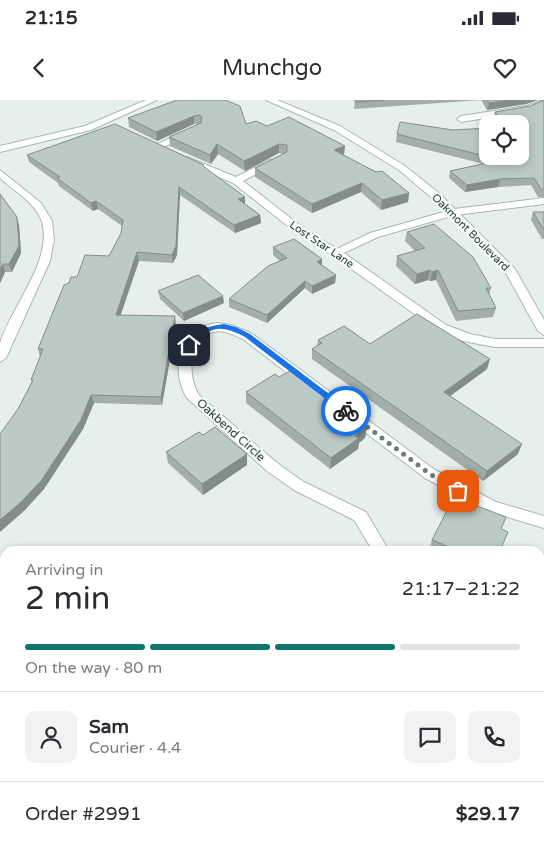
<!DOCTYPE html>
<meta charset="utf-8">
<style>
:root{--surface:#fff;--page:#f2f2f3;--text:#2b2b33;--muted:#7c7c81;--line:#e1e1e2;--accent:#0f766e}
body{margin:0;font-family:"Varela Round",sans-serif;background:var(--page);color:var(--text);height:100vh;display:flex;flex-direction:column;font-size:19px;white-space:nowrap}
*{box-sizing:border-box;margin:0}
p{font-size:16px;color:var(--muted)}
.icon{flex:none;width:28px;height:28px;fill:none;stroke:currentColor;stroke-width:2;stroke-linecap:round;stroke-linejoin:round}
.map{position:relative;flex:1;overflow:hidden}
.side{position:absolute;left:0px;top:446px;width:545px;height:311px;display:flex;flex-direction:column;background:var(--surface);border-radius:15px 15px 0 0;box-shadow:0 2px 8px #0003}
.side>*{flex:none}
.buttons{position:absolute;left:479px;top:15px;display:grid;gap:10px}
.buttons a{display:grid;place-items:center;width:50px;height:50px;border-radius:10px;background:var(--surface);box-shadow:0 2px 8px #0003;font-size:25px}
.pin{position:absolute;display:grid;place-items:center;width:42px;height:42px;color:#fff;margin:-21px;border-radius:10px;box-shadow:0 2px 8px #0006}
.courier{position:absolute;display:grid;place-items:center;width:50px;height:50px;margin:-25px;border:4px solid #1a73e8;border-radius:50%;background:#fff;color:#222;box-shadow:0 1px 6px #0007}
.headline em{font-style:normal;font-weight:600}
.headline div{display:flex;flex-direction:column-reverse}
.headline{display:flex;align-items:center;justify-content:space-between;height:85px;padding:0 25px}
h1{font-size:32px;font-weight:600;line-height:38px}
.bar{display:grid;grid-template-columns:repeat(4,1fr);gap:8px 5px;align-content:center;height:60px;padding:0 25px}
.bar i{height:6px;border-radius:4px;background:var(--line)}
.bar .current{background:var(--accent)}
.bar p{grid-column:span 4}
.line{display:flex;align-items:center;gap:12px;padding:0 25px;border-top:1px solid var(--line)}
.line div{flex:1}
.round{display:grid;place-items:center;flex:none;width:52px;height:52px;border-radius:10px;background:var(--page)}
.status{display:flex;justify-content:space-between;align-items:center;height:35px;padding:0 25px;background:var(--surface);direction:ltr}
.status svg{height:14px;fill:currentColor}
header{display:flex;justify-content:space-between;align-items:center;height:65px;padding:0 25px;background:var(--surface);font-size:22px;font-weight:600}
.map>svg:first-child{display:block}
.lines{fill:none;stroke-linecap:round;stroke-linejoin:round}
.street-casing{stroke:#a8b8b2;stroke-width:2}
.secondary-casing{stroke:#a4bbb3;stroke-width:2}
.street{fill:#fff;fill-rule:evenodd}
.secondary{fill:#fff;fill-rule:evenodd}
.wall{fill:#a1aea9}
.shaded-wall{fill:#838d89}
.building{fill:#bbcac4;stroke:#838d89}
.route{fill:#1a73e8}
.done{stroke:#687f78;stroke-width:5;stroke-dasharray:0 9}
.labels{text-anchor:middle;stroke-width:4.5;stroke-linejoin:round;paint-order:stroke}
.far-street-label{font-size:11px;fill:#24423a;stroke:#f7fbf9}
.street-label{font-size:12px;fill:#24423a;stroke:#f7fbf9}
</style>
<div class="status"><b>21:15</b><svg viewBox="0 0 49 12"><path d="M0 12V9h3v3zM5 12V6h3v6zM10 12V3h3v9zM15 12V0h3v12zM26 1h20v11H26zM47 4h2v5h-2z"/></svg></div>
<header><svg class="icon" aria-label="back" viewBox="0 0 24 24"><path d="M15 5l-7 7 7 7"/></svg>Munchgo<svg class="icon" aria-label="heart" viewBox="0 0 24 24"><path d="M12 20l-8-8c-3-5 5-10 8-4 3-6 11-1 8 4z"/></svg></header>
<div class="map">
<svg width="544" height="757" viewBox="0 0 544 757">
<rect width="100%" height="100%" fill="#e6efeb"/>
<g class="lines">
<g class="street-casing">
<path id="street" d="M 544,0 L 544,5 L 528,11 L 461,22 L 457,19 L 461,16 L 526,6 Z
M 188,30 L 192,33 L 191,35 L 161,48 L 155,48 L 153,46 Z
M 187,57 L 236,77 L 269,60 L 275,60 L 275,64 L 243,81 L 302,127 L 337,149 L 370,133 L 454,109 L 544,98 L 544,104 L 455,115 L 378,137 L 344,153 L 446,225 L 470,234 L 495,239 L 544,239 L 544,247 L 495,247 L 463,241 L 438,231 L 332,155 L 294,131 L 233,83 L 184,62 L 184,58 Z
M 0,70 L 41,103 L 52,121 L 54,140 L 50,161 L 6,258 L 0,262 C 0,256 0,249 0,243 C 11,207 53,161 42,122 C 37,104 13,90 0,78 Z
M 217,223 L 231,225 L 251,233 L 435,370 L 496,402 L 544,416 L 544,428 L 487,411 L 425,378 L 243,239 C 233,235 223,229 213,232 C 187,238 187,279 200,296 L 277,363 L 304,382 L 366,412 L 389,451 L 373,451 L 354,420 L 294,390 L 267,371 L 187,298 C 169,268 180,228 217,223 Z"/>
</g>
<g class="secondary-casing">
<path id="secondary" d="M 146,0 L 157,0 L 91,30 L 0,52 L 0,46 L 85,26 Z
M 266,0 L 277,0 L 340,26 L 405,66 L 440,94 L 515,169 L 544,220 L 544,235 L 538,231 L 506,173 L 432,98 L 399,70 L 334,30 Z
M 544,569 L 544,594 L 540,596 L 540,571 Z
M 453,752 L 476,752 L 474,757 L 451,757 Z"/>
</g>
<use href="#street" class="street"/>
<use href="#secondary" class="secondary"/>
</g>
<path class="wall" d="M 177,0 L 246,24 L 267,26 L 344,55 L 409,93 L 408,102 L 381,110 L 361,92 L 312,113 L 255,77 L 255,68 L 283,54 L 279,53 L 245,71 L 218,54 L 211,64 L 170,46 L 169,37 L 198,24 L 194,24 L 157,41 L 129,27 L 128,18 Z
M 355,0 L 538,0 L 526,4 L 487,10 L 481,0 L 354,9 Z
M 544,0 L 544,97 L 538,97 L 531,85 L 498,87 L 465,92 L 449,78 L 450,71 L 484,64 L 396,42 L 397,34 L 488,56 L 520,24 L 496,24 L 493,19 L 495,12 L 530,6 Z
M 27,55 L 204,67 L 245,104 L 260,115 L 261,123 L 235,133 L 180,95 L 177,155 L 173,163 L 139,161 L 120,215 L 176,225 L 162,305 L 94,303 L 83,329 L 44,389 L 24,411 L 18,309 L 32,283 L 31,280 L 40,257 L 38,249 L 69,183 L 109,156 L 121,133 L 122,126 L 98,109 L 93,111 L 59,86 L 58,83 L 29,62 Z
M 0,94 L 19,125 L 21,153 L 12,172 L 5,172 L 0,183 Z
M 533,112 L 544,112 L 544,139 L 542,139 L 531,120 Z
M 407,132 L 491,188 L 489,195 L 496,208 L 493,217 L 456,221 L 436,180 L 430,181 L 428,180 L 415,184 L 396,166 L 397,156 L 415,151 L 405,141 Z
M 273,147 L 322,165 L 336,175 L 335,183 L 312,194 L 305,188 L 267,223 L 229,207 L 229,199 L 280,161 L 273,155 Z
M 158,191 L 224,203 L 184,221 L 160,199 Z
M 318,240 L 370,244 L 487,269 L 450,296 L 518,354 L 483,381 L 312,259 L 312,249 L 317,246 Z
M 279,277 L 367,327 L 365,338 L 359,343 L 358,349 L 330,369 L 246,303 L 246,292 Z
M 166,352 L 247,354 L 247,365 L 203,395 L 168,363 Z
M 501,429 L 500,451 L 432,451 L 429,450 L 432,440 Z"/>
<path class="shaded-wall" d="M 510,0 L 538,0 L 526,4 L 487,10 L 489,3 Z
M 194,16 L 194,24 L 157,41 L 156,32 Z
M 217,44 L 218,54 L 211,64 L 210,55 Z
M 279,44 L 279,53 L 245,71 L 244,61 Z
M 345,46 L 344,55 L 334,59 L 334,50 Z
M 500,79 L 498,87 L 465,92 L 467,85 Z
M 362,83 L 361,92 L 312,113 L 312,104 Z
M 179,87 L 180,95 L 177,155 L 173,163 L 172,155 Z
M 409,93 L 408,102 L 381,110 L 382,100 Z
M 245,97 L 245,105 L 238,99 Z
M 96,101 L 98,109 L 93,111 L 91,103 Z
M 260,115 L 261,123 L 235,133 L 234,125 Z
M 17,117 L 19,125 L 21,153 L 12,172 L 9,164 Z
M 137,152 L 139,161 L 118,223 L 116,215 Z
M 322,159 L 322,167 L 317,162 Z
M 3,164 L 5,172 L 0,183 L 0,170 Z
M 430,170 L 428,180 L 415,184 L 417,174 Z
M 438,170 L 436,180 L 430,181 L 432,172 Z
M 336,175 L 335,183 L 312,194 L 312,186 Z
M 305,181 L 305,188 L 267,223 L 267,215 Z
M 223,196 L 224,203 L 184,221 L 183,213 Z
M 175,216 L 176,225 L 162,305 L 161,297 Z
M 490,259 L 487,269 L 442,302 L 444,292 Z
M 91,295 L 94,303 L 83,329 L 44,389 L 24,411 L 0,432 L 0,420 Z
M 367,327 L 365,338 L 359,343 L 358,349 L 330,369 L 331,358 L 355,336 Z
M 522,344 L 518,354 L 483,381 L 487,371 Z
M 247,354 L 247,365 L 203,395 L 202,384 Z"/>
<path class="building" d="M 177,0 L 225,0 L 240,6 L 246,24 L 256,21 L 267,26 L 289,17 L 345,46 L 334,50 L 376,72 L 382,71 L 409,93 L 382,100 L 362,83 L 312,104 L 255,68 L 287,52 L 287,45 L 279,44 L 244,61 L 217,44 L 210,55 L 169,37 L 201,23 L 202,17 L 200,15 L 194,16 L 156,32 L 128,18 Z
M 355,0 L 385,0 L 355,2 Z
M 487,0 L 510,0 L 489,3 Z
M 544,0 L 544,89 L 541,89 L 534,78 L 500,79 L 467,85 L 450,71 L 501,60 L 397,34 L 400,22 L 453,30 L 488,28 L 488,56 L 520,56 L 520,24 L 503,24 L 495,12 L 530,6 Z
M 115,24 L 204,65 L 203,66 L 245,97 L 238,99 L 260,115 L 234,125 L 179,87 L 176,146 L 172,155 L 137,152 L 116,215 L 175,216 L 161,297 L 91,295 L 81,320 L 41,381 L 20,403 L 0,420 L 0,334 L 18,309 L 33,280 L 31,280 L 43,249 L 38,249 L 64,185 L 69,183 L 71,177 L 77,177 L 85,155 L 109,156 L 121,133 L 123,120 L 96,101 L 91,103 L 57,78 L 60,77 L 27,55 Z
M 0,94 L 17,117 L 19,146 L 9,164 L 3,164 L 0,170 Z
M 533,112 L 544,112 L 544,130 Z
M 434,124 L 473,157 L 491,188 L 486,188 L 496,208 L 458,211 L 438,170 L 432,172 L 430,170 L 417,174 L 397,156 L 425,148 L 407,132 Z
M 294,139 L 322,159 L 317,162 L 336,175 L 312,186 L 305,181 L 267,215 L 229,199 L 268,166 L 287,158 L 273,147 Z
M 198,175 L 223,196 L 183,213 L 158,191 Z
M 417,214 L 490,259 L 444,292 L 522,344 L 487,371 L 312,249 L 322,243 L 318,240 L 344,226 L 370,244 Z
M 290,271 L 367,327 L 355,336 L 359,338 L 331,358 L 246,292 L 275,274 L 279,277 Z
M 215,327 L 247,354 L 202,384 L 166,352 L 199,332 L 203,335 Z
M 454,397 L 506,417 L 501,429 L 508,432 L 500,451 L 459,451 L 432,440 Z"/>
<path class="route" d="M 224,224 L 236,227 L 250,234 L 349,309 L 349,313 L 344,313 L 245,237 C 219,224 211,226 191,247 L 185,245 C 196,231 206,226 224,224 Z"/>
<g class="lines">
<path class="done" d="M 346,311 L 430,374 L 458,391"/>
</g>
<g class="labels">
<g class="far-street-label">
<text transform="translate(471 132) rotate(45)" y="4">Oakmont Boulevard</text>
<text transform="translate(322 144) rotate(34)" y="4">Lost Star Lane</text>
</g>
<g class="street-label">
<text transform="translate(231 330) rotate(42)" y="4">Oakbend Circle</text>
</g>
</g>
</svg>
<div class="buttons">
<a><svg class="icon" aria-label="locate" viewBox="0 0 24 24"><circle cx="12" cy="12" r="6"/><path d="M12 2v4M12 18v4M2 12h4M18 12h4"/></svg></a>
</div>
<div class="pin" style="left:458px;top:391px;background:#ea580c"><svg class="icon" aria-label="bag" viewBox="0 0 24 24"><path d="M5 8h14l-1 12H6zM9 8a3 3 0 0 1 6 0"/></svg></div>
<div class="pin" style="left:189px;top:245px;background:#1f2937"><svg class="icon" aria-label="home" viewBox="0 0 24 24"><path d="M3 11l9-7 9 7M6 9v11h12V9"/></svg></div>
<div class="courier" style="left:346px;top:311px"><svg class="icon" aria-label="bike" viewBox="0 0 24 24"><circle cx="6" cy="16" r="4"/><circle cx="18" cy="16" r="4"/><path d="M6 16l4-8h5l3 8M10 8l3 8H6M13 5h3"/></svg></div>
<section class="side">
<div class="headline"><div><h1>2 min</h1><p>Arriving in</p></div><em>21:17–21:22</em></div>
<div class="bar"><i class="current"></i><i class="current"></i><i class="current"></i><i></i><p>On the way · 80 m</p></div>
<div class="line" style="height:90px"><a class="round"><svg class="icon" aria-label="person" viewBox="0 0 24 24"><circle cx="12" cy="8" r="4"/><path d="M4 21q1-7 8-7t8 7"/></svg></a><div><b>Sam</b><p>Courier · 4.4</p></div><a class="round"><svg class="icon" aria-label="chat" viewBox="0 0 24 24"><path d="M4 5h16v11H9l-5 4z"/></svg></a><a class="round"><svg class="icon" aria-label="phone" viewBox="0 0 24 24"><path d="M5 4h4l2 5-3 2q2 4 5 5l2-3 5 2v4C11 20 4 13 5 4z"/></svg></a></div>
<div class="line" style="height:65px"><div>Order #2991</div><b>$29.17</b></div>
</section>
</div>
